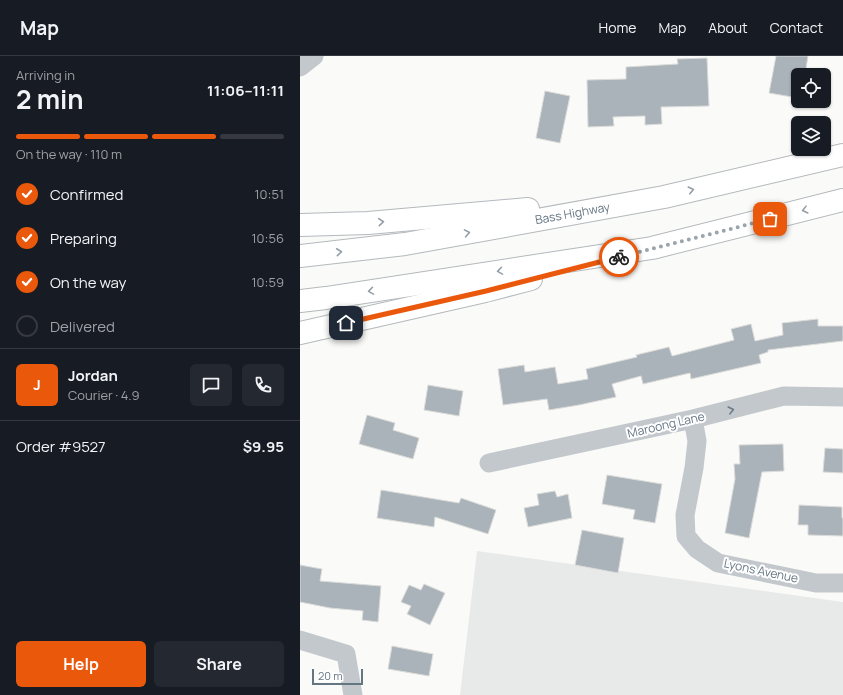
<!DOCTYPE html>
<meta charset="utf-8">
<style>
:root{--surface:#171b24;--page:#242831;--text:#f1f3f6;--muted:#9ea1a6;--line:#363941;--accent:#ea580c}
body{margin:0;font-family:Manrope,sans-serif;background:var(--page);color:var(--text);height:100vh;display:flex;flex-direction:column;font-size:15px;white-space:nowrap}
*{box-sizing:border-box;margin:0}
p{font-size:13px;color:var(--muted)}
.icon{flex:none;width:22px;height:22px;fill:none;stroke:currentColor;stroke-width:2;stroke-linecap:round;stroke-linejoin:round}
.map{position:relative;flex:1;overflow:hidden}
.drawer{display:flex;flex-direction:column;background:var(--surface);width:300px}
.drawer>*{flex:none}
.fabs{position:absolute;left:491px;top:12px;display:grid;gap:8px}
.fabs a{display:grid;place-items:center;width:40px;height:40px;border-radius:6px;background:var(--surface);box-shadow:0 1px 3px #0004;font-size:20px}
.scale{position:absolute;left:12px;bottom:10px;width:51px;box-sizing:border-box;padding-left:4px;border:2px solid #657683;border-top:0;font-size:11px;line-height:14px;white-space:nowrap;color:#657683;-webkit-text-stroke:3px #fff;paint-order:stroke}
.pin{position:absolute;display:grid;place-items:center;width:34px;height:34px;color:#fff;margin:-17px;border-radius:8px;box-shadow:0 2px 6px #0006}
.courier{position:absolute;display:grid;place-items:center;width:40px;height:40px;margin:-20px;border:3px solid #ea580c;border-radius:50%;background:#fff;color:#222;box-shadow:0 1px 5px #0007}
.summary em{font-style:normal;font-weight:700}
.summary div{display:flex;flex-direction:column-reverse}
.summary{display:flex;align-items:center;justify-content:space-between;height:68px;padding:0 16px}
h1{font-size:26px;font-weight:700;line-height:30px}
.bar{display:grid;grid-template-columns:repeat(4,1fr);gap:6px 4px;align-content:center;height:48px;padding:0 16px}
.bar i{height:5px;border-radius:3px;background:var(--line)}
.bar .selected{background:var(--accent)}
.bar p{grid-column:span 4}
.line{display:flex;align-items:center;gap:10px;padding:0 16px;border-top:1px solid var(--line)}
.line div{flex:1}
.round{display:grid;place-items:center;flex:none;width:42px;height:42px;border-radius:6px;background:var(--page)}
ol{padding:0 16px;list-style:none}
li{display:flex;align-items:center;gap:12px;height:44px}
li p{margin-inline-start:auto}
li .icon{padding:4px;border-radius:50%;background:var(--accent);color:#fff;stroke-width:4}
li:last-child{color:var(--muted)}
li i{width:22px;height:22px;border:2px solid var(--line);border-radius:50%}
.button{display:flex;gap:8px;margin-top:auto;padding:8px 16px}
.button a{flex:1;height:46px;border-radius:6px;background:var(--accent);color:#fff;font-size:16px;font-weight:700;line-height:46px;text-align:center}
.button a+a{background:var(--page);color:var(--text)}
header{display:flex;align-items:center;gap:24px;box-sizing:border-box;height:56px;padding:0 20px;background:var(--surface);border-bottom:1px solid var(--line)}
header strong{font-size:19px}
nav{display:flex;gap:22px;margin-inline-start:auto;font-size:14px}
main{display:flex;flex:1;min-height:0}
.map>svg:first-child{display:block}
.built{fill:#e8e9e9}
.building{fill:#aab3b9;stroke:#dcdcda}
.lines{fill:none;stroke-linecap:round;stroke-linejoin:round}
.highway-casing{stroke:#b4b9bd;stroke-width:24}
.minor{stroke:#c3c8cc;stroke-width:19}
.highway{stroke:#fff;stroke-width:22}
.oneway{stroke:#939fa8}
.oneway2{stroke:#6a7a87}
.done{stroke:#99a4ac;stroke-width:4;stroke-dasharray:0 7.2}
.route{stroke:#ea580c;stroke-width:5}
.labels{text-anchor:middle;stroke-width:4;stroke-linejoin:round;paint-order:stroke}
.street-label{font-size:12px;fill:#657683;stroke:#fff}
</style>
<header>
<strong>Map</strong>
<nav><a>Home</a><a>Map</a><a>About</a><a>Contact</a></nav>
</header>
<main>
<section class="drawer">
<div class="summary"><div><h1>2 min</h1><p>Arriving in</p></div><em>11:06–11:11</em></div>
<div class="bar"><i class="selected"></i><i class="selected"></i><i class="selected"></i><i></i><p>On the way · 110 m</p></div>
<ol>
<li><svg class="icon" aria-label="check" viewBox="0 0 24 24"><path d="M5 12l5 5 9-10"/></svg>Confirmed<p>10:51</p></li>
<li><svg class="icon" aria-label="check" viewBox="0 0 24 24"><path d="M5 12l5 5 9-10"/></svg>Preparing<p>10:56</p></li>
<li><svg class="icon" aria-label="check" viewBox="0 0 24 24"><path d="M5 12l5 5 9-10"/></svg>On the way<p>10:59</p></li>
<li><i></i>Delivered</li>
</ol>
<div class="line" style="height:72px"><b class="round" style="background:var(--accent);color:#fff">J</b><div><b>Jordan</b><p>Courier · 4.9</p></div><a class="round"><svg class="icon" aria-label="chat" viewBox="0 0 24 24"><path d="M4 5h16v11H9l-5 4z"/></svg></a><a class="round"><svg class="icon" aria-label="phone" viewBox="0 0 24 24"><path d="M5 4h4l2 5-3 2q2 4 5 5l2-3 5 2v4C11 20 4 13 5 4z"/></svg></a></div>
<div class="line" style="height:52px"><div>Order #9527</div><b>$9.95</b></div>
<div class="button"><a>Help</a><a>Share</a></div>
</section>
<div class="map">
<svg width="543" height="639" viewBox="0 0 543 639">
<rect width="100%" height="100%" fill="#fafaf8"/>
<path class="built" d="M 177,495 L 543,546 L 543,639 L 160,639 Z"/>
<path class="building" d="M 476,0 L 508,0 L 505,19 L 498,19 L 498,42 L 469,37 Z
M 407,2 L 409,50 L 361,51 L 362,68 L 345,69 L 345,60 L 313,61 L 314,70 L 288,71 L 287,24 L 326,23 L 326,11 L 378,8 L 377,3 Z
M 245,35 L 270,40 L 260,87 L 236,82 Z
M 518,263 L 518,270 L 543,270 L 543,285 L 468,294 L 468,296 L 459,299 L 461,307 L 391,323 L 390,317 L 343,328 L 341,320 L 312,328 L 316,341 L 279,349 L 249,354 L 247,343 L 203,349 L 198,313 L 224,309 L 225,316 L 255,311 L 258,328 L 288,323 L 286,313 L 337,301 L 336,299 L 369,291 L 372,300 L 434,284 L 431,273 L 451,268 L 455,285 L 483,279 L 482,267 Z
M 128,329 L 163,335 L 159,360 L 124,354 Z
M 67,359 L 95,367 L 93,374 L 119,382 L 113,403 L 59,388 Z
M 483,388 L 484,415 L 462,416 L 449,482 L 425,477 L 435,423 L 434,408 L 440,408 L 439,389 Z
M 525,392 L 543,393 L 543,417 L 523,416 Z
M 307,419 L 362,428 L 355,467 L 333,463 L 335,454 L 302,448 Z
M 81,434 L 159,447 L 161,442 L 196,454 L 188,478 L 135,461 L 134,471 L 77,462 Z
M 255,435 L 257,441 L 268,438 L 272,462 L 228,471 L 224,452 L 239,449 L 237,438 Z
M 499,449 L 542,451 L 542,462 L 543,462 L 543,480 L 508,479 L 508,469 L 498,469 Z
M 282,474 L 324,482 L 318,517 L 275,509 Z
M 0,509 L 22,513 L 20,525 L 81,530 L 78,566 L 62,564 L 63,555 L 30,552 L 0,546 Z
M 124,528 L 145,537 L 130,569 L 107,558 L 111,550 L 101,546 L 109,529 L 121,534 Z
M 92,590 L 133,598 L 129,620 L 88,613 Z"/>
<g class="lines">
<g class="highway-casing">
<g id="highway">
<path d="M 0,169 L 68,167 L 228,153"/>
<path id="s1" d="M 0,200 L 105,188 L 364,141 L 543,99"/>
<path d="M 0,245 L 26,242 L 352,192 L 543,144"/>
<path d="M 0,277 L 185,235 L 231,223"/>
</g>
</g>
<path class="minor" d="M 0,11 L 14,0
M 393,363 L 397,385 L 394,412 L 385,459 L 386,480 L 397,493 L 418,507 L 516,527 L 543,527
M 189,407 L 393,363 L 484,340 L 543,341
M 0,584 L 46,598 L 53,639"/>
<use href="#highway" class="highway"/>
</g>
<defs><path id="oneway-chevron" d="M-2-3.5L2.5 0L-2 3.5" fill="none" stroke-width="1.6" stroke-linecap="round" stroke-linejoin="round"/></defs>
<g class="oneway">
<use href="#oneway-chevron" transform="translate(391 134) rotate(-13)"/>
<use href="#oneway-chevron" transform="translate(505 154) rotate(166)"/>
<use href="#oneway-chevron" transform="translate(81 166) rotate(-5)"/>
<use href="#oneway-chevron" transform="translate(167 177) rotate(-10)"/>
<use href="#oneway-chevron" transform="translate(39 196) rotate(-6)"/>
<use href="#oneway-chevron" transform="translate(200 215) rotate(171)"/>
<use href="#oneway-chevron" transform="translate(71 235) rotate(171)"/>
</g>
<use class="oneway2" href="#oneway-chevron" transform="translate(431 354) rotate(-14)"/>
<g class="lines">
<path class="done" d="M 319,201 L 470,163"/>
<path class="route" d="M 46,267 L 186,235 L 319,201"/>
</g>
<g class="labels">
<g class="street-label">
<text dy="4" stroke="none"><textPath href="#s1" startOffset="276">Bass Highway</textPath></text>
<text transform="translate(366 369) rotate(-13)" y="4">Maroong Lane</text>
<text transform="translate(461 515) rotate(12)" y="4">Lyons Avenue</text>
</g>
</g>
</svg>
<div class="fabs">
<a><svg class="icon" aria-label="locate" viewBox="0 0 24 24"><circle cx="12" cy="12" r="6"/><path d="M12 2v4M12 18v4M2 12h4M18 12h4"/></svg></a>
<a><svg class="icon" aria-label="layers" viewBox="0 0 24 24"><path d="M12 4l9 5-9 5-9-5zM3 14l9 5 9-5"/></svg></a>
</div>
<div class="scale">20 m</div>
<div class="pin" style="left:470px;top:163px;background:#ea580c"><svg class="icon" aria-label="bag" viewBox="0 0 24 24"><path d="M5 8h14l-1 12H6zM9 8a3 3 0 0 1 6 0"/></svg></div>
<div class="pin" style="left:46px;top:267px;background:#1f2937"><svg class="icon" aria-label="home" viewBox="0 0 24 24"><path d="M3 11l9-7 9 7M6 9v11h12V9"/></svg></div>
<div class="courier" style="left:319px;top:201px"><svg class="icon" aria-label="bike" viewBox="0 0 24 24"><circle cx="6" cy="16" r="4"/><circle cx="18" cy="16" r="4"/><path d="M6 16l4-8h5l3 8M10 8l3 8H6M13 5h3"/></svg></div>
</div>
</main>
